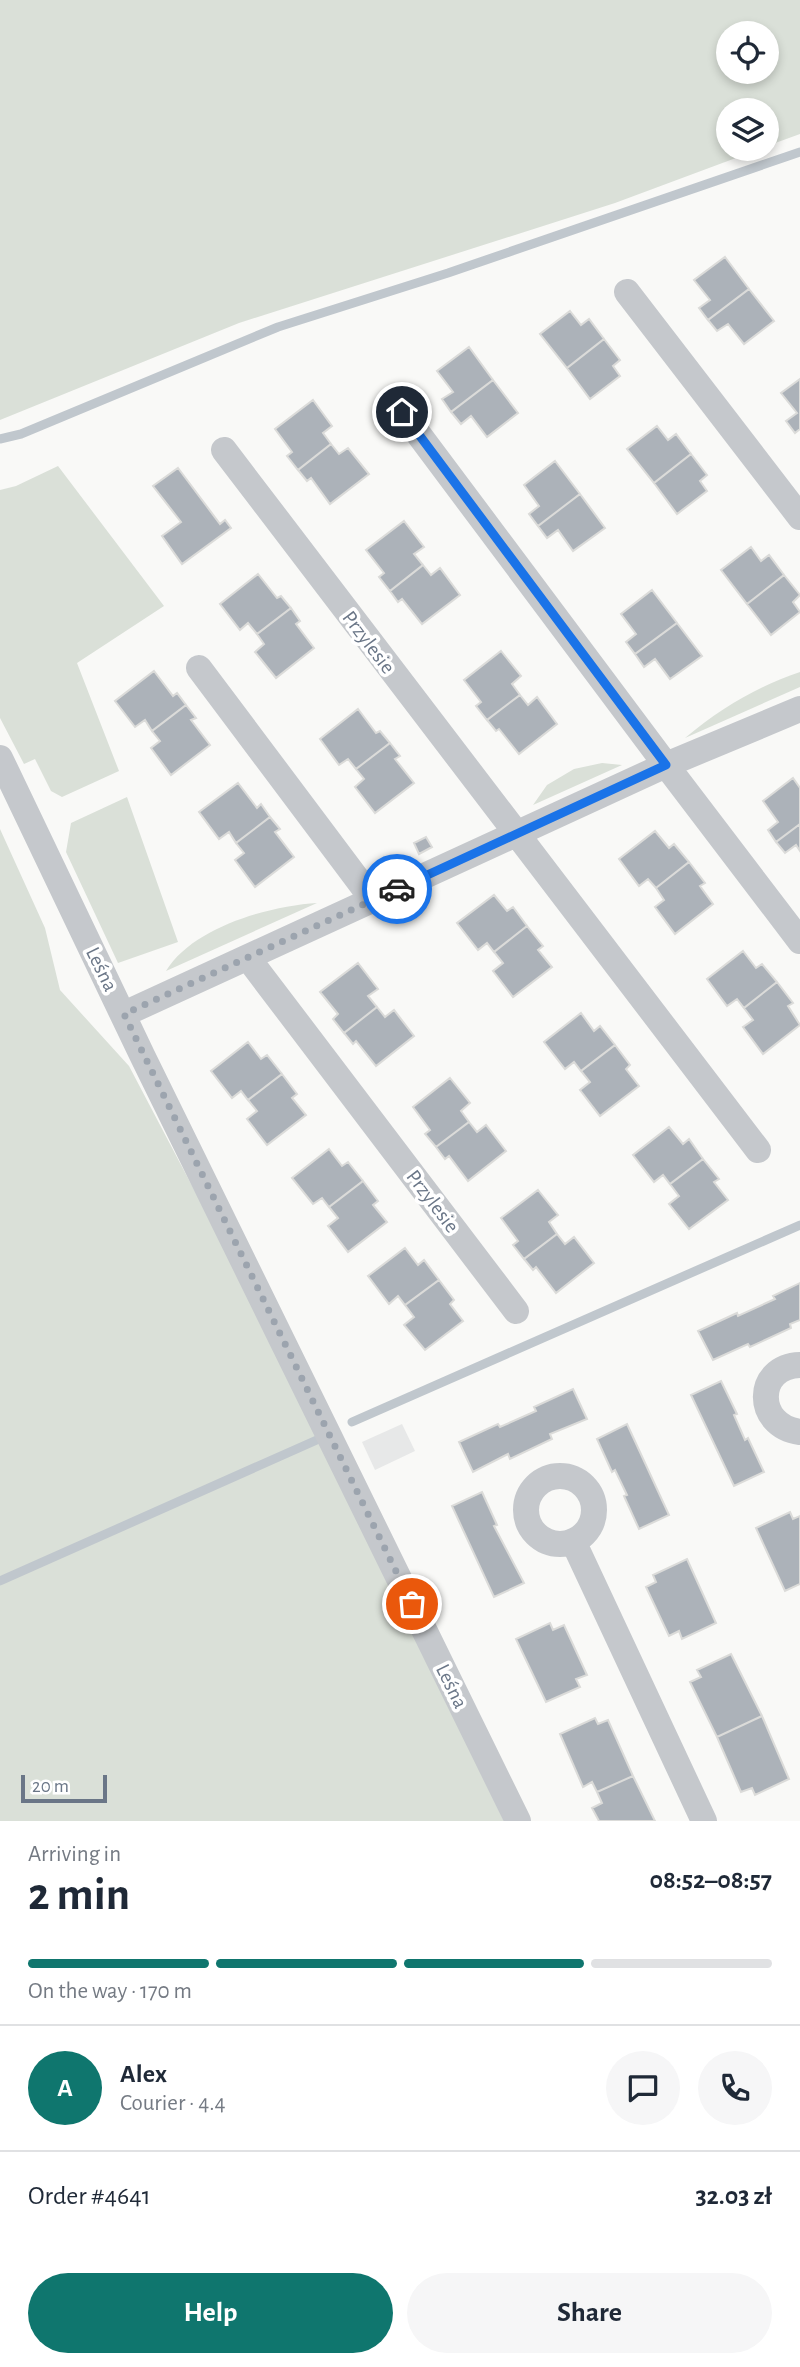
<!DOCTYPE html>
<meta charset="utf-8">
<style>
:root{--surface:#fff;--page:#f6f6f7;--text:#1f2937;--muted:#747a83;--line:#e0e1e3;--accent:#0f766e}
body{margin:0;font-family:"Alegreya Sans",sans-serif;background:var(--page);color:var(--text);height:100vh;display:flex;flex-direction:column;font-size:26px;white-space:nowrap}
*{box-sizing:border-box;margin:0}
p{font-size:23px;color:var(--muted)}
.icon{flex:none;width:38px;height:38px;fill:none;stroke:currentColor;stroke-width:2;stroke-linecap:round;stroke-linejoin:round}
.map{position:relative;height:1821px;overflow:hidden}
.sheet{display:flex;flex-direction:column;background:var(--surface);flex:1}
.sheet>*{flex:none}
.tools{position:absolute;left:716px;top:21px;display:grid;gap:14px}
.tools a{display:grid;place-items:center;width:63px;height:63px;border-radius:50%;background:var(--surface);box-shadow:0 4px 10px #0003;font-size:35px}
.scale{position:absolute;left:21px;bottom:18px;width:86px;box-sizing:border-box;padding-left:7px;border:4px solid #6a7687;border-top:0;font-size:19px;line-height:24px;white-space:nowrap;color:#6a7687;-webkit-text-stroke:5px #fff;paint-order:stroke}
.pin{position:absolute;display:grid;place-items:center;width:60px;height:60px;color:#fff;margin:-30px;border:4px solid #fff;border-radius:50%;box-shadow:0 2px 7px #0007}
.courier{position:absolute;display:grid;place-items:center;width:70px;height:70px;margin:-35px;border:5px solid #1a73e8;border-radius:50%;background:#fff;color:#222;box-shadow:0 2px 9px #0007}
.headline em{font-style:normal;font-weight:600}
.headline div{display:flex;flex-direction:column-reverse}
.headline{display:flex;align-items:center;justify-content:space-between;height:119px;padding:0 28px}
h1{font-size:46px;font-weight:600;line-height:52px}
.bar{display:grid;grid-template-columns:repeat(4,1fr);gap:10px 7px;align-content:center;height:84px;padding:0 28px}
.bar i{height:9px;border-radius:5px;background:var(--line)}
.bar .selected{background:var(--accent)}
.bar p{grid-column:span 4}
.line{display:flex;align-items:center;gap:18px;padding:0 28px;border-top:2px solid var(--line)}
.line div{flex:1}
.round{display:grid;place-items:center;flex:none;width:74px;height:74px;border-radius:37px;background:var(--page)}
.action{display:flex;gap:14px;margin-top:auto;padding:14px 28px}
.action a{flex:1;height:80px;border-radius:42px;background:var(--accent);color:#fff;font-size:28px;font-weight:600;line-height:80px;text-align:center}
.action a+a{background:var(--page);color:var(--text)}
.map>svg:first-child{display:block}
.built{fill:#e7e8e8}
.green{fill:#dae0d8;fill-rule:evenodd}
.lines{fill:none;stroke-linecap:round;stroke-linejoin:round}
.stream{stroke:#c0c7cd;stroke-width:9}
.building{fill:#acb2b9;stroke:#dbdbd9;stroke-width:2}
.street{stroke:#c5c8cc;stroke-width:26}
.done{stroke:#9ca4ae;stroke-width:7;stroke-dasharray:0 12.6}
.route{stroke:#1a73e8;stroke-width:9}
.labels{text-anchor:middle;stroke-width:7;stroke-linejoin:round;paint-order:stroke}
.street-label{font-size:21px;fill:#6a7687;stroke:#fff}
</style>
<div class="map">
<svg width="800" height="1821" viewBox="0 0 800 1821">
<rect width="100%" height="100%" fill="#f9f9f7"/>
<path class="built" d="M 402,1424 L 415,1451 L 375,1470 L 362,1442 Z"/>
<path class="green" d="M 0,0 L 800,0 L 800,134 L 767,146 L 766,110 L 728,110 L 728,149 L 760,149 L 615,203 L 239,323 L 0,420 ZM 728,33 L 766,33 L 766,72 L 728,72 Z
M 58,466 L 164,606 L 77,663 L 119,771 L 62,797 L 51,791 L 35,759 L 24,764 L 0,718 L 0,490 L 16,486 Z
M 800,672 L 800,687 L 685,738 C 721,708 756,687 800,672 Z
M 602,763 L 622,765 L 533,805 L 547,785 L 574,769 Z
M 127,797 L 178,942 L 118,963 L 66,852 L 71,823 Z
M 0,829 L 45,928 L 60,990 L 129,1066 L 251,1298 L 504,1821 L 0,1821 Z
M 317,903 L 166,971 C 193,927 269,906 317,903 Z"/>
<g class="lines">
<path class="stream" d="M 0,439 L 21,434 L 278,327 L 448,273 L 800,152
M 352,1422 L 800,1225
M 0,1581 L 319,1439"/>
</g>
<path class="building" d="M 725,257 L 749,289 L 708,320 L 699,308 L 710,300 L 694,280 Z
M 749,289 L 774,321 L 744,344 L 728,324 L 717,331 L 708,320 Z
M 570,311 L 581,325 L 589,319 L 604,339 L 567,368 L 540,334 Z
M 604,339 L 620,360 L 613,366 L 620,376 L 590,399 L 567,368 Z
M 469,347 L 493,380 L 451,412 L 442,399 L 453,392 L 437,371 Z
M 800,379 L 800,429 L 795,433 L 786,421 L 797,413 L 781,393 Z
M 493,380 L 518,413 L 487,437 L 471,416 L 461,424 L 451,412 Z
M 313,400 L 332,426 L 323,433 L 331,444 L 298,470 L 287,456 L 292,452 L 275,429 Z
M 657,426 L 668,440 L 676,434 L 691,454 L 654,483 L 627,449 Z
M 331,444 L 339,454 L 348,448 L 369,474 L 330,504 L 311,478 L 307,481 L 298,470 Z
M 691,454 L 707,475 L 700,481 L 707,491 L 677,514 L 654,483 Z
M 555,461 L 580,494 L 538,526 L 529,514 L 539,506 L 524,485 Z
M 178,468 L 220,524 L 225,520 L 231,528 L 182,564 L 162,536 L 181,522 L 153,486 Z
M 580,494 L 605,528 L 573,551 L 558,530 L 547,538 L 538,526 Z
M 404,521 L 424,547 L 414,554 L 423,565 L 390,591 L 379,577 L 384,573 L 366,550 Z
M 751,547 L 761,561 L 769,555 L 784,575 L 747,604 L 721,570 Z
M 423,565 L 431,575 L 440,568 L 460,595 L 422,624 L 402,599 L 398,602 L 390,591 Z
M 258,574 L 277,598 L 281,596 L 291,608 L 257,634 L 248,623 L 240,630 L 220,604 Z
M 784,575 L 800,595 L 793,602 L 800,612 L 771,635 L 747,604 Z
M 652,590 L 677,623 L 635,654 L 626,642 L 636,634 L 621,614 Z
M 291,608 L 300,621 L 296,624 L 314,648 L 276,678 L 255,652 L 264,644 L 257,634 Z
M 677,623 L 702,656 L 670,679 L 655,659 L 644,667 L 635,654 Z
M 501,651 L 521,676 L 512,684 L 520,695 L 487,720 L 476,706 L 481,702 L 464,680 Z
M 154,671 L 173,696 L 177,693 L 186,705 L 152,731 L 145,720 L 135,727 L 115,701 Z
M 520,695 L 528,705 L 537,697 L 557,724 L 519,754 L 499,729 L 496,731 L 487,720 Z
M 186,705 L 196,718 L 191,720 L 210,745 L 171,775 L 151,748 L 160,741 L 152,731 Z
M 358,709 L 376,733 L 380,731 L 390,743 L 356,769 L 348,759 L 339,765 L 320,739 Z
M 390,743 L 400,756 L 395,759 L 414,783 L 375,813 L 355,787 L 364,779 L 356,769 Z
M 793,778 L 800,788 L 800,824 L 776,842 L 768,830 L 778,822 L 763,801 Z
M 238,783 L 257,808 L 261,804 L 270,817 L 236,843 L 229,832 L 219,839 L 199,812 Z
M 270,817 L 280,829 L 275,832 L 294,857 L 255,887 L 235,860 L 244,853 L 236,843 Z
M 800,824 L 800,851 L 796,845 L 785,853 L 776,842 Z
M 655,831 L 669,848 L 674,844 L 689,862 L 656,888 L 648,879 L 639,886 L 619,859 Z
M 426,837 L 432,847 L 419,854 L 414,843 Z
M 689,862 L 705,883 L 700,886 L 713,904 L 675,934 L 655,907 L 664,900 L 656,888 Z
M 494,895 L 507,911 L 513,907 L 527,926 L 494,952 L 487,943 L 478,950 L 457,923 Z
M 527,926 L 543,946 L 538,950 L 552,967 L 513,997 L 493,971 L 503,963 L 494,952 Z
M 743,951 L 756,968 L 762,964 L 777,982 L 744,1008 L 737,999 L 727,1006 L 707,979 Z
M 358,963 L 378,989 L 368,996 L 377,1007 L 344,1033 L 333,1019 L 338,1014 L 320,992 Z
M 777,982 L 793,1003 L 788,1006 L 800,1025 L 763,1054 L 743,1027 L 753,1020 L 744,1008 Z
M 377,1007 L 385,1017 L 394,1010 L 414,1036 L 376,1066 L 356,1041 L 353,1044 L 344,1033 Z
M 581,1013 L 594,1031 L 600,1026 L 615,1045 L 581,1071 L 574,1062 L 565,1069 L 544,1042 Z
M 248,1042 L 261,1059 L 267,1055 L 282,1074 L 248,1100 L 241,1091 L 232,1098 L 211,1071 Z
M 615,1045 L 630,1065 L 626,1069 L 639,1086 L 600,1116 L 580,1090 L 590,1082 L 581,1071 Z
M 282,1074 L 297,1094 L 292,1098 L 306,1115 L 267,1145 L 247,1119 L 257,1111 L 248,1100 Z
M 450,1078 L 470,1103 L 461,1111 L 469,1122 L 436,1147 L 425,1134 L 430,1130 L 413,1107 Z
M 469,1122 L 477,1132 L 486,1125 L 506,1151 L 468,1181 L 449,1156 L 445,1159 L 436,1147 Z
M 669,1127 L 683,1144 L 689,1139 L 703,1159 L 670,1184 L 663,1175 L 654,1182 L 633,1155 Z
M 329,1149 L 342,1166 L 348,1162 L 363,1181 L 329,1207 L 322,1198 L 313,1204 L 292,1178 Z
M 703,1159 L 719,1179 L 714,1182 L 728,1200 L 689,1229 L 669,1204 L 679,1196 L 670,1184 Z
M 363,1181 L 378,1201 L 373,1205 L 387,1222 L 348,1252 L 328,1226 L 338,1218 L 329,1207 Z
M 538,1190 L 558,1215 L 549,1222 L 557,1234 L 524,1259 L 513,1245 L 518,1241 L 501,1218 Z
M 557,1234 L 565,1244 L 574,1237 L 594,1263 L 556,1293 L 536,1267 L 533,1270 L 524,1259 Z
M 405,1248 L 418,1265 L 424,1260 L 439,1280 L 405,1305 L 398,1296 L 389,1304 L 368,1276 Z
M 439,1280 L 454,1300 L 450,1304 L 463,1321 L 425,1350 L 404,1325 L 414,1317 L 405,1305 Z
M 800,1283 L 800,1320 L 790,1324 L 791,1328 L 750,1347 L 748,1344 L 713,1360 L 698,1331 L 737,1313 L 738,1316 L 775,1299 L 773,1296 Z
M 721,1381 L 737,1414 L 734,1415 L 745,1440 L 748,1438 L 764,1472 L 734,1486 L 691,1395 Z
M 573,1389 L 587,1419 L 550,1434 L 552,1439 L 510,1459 L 508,1454 L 473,1472 L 459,1442 L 498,1424 L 500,1427 L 536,1411 L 534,1407 Z
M 627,1424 L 669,1515 L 639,1529 L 624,1496 L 627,1495 L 615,1470 L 612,1472 L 597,1439 Z
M 482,1492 L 497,1525 L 494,1526 L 524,1583 L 494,1597 L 452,1506 Z
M 790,1512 L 793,1519 L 800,1516 L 800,1584 L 785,1591 L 756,1528 Z
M 687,1559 L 716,1623 L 682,1639 L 679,1631 L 669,1636 L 646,1587 L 656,1582 L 653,1575 Z
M 550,1623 L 553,1630 L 564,1625 L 587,1675 L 576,1679 L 580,1687 L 546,1702 L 516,1639 Z
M 731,1654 L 762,1716 L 717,1737 L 690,1682 L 701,1677 L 697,1670 Z
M 762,1716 L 789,1779 L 755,1795 L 752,1788 L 741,1792 L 717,1737 Z
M 595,1718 L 598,1724 L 608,1720 L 633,1776 L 597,1792 L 592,1782 L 583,1787 L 560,1734 Z
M 633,1776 L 655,1821 L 599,1821 L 592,1808 L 602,1803 L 597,1792 Z"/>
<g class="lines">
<path class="street" d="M 627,292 L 800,517
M 402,412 L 666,765 L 800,941
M 224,450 L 758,1150
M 199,668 L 373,900
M 0,758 L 142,1055 L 518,1821
M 248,958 L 516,1311
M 124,1014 L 666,765 L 800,709
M 800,1365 C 755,1366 754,1426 800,1432
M526 1510a34 34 0 1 1 68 0a34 34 0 1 1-68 0Z
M 573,1541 L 704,1821"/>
</g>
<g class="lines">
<path class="done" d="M 397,889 L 124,1014 L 412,1604"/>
<path class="route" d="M 397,889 L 666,765 L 402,412"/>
</g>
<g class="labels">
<g class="street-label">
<text transform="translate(369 642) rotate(53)" y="7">Przylesie</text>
<text transform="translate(102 969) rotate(64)" y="7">Leśna</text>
<text transform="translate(433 1201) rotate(53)" y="7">Przylesie</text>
<text transform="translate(452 1686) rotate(64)" y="7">Leśna</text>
</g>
</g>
</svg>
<div class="tools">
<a><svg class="icon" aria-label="locate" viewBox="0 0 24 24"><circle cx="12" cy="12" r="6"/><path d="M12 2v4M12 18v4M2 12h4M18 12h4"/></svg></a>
<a><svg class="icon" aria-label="layers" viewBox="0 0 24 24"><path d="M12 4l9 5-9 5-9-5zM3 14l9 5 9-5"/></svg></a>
</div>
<div class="scale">20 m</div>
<div class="pin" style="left:412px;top:1604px;background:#ea580c"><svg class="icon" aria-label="bag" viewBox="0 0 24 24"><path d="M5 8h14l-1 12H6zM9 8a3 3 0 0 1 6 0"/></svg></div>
<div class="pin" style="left:402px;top:412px;background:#1f2937"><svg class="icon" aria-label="home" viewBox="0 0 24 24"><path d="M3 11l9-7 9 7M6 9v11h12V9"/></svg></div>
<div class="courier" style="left:397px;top:889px"><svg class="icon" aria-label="car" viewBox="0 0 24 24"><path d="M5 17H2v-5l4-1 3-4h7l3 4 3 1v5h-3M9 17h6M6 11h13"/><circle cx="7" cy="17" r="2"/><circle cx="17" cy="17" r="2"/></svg></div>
</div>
<section class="sheet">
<div class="headline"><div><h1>2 min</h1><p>Arriving in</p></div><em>08:52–08:57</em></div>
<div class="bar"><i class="selected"></i><i class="selected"></i><i class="selected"></i><i></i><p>On the way · 170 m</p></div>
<div class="line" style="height:126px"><b class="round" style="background:var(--accent);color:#fff">A</b><div><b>Alex</b><p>Courier · 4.4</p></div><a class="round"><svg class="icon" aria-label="chat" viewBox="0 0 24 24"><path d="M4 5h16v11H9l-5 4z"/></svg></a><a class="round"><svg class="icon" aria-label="phone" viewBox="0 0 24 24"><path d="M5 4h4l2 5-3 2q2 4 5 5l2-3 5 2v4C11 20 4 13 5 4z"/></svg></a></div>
<div class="line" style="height:91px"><div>Order #4641</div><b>32.03 zł</b></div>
<div class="action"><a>Help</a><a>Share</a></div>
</section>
